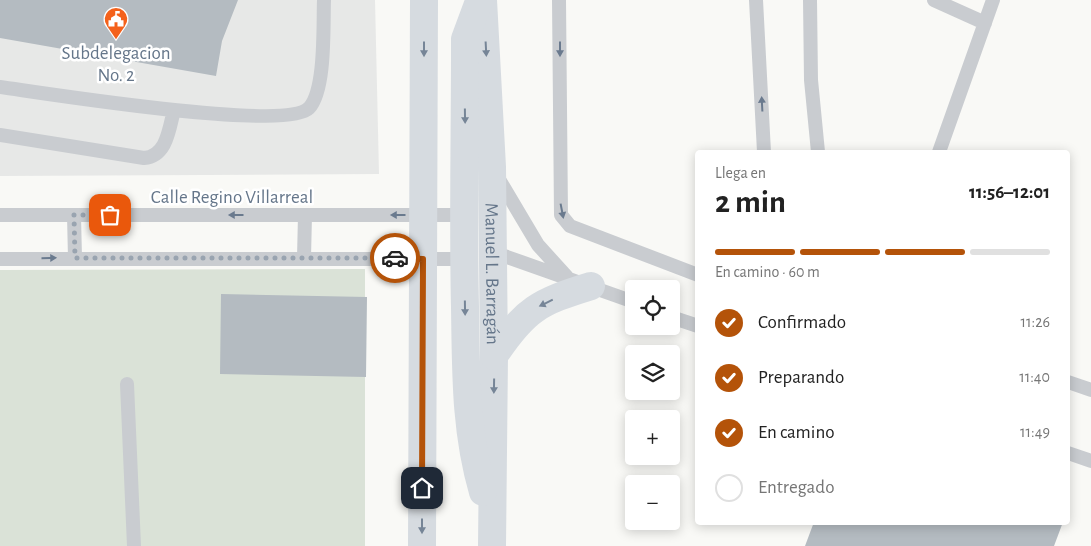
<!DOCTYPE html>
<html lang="es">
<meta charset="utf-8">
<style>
:root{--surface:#fff;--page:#f6f6f6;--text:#222;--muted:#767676;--line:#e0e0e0;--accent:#b45309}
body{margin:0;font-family:"Alegreya Sans",sans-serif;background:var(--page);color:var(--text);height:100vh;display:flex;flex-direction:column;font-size:19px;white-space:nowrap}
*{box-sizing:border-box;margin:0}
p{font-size:16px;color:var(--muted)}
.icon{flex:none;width:28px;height:28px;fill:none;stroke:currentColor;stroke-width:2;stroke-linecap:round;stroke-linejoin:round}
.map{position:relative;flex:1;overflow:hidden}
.details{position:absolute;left:695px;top:150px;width:375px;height:375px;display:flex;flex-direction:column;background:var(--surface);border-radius:5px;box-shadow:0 2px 12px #0003}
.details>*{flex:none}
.buttons{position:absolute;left:625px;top:280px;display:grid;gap:10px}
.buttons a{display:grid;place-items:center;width:55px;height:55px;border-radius:5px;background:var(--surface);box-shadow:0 2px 12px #0003;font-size:25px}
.pin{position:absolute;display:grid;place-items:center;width:42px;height:42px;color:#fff;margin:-21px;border-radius:10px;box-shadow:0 2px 8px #0006}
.courier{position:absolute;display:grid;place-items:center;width:50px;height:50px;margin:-25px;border:4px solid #b45309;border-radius:50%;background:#fff;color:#222;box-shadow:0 1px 6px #0007}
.head em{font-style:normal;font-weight:600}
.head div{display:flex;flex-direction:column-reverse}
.head{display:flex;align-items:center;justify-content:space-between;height:85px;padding:0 20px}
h1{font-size:32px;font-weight:600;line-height:38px}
.bar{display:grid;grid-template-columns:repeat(4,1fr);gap:8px 5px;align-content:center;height:60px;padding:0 20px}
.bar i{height:6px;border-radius:4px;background:var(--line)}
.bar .current{background:var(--accent)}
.bar p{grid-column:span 4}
ol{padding:0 20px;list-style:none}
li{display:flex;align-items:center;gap:15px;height:55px}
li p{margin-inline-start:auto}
li .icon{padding:5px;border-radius:50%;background:var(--accent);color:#fff;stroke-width:4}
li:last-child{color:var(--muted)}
li i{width:28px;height:28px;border:2px solid var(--line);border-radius:50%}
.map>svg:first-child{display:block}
.built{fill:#e7e8e7}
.green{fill:#dae2d7}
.building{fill:#b4bbc1}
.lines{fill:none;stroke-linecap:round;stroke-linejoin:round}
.lane{stroke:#c9ccd0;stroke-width:14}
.highway{stroke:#d6dbe0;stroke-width:28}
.oneway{fill:#768597}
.oneway2{fill:#6a7a8e}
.done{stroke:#99a4b0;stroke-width:5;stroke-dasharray:0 9}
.route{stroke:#b45309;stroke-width:6}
.labels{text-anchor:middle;stroke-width:5;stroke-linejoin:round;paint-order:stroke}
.poi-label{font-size:19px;fill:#65768a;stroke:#fff}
.street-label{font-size:19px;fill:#65768a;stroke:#fff}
</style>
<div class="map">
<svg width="1091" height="546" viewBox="0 0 1091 546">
<rect width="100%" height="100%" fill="#f9f9f6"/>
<path class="built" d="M 0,0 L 375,0 L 379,174 L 0,176 Z"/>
<path class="green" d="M 365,269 L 365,546 L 0,546 L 0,270 Z"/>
<path class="building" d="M 0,0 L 238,0 L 222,41 L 216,76 L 0,38 Z
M 221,294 L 367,297 L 366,377 L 220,374 Z
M 814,522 L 1063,522 L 1054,546 L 805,546 Z"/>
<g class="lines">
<path class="lane" d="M 559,0 L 561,215 L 570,226 L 698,275
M 756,0 L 764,152
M 810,0 L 811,80 L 818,152
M 934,0 L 985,23
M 0,87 C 44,93 285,132 309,108 C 326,90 323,25 324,0
M 0,135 L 144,158 C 167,156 169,129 174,110
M 939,152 L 993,0
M 497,176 L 538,245 L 567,277
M 0,215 L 465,215
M 74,215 L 75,258
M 493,252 L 634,302
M 304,258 L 305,215
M 0,259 L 464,259
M 671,317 L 698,326
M 1068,382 L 1091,390
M 127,384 L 134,546
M 1068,453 L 1091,461"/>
<g class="highway">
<path id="s1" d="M 483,0 L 492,167 L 494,356 L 492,546"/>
<path d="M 478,4 L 465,39 L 465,51 C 465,136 463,222 465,307 C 466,370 465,431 483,492"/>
<path d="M 494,356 C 525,309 539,302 591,286"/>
<path d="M 422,546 L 424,0"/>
</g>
</g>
<defs><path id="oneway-solid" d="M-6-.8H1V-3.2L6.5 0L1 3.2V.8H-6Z" transform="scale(1.25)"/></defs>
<g class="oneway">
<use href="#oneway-solid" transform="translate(424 49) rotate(90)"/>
<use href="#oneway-solid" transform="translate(486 49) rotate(87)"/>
<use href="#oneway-solid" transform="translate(465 116) rotate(89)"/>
<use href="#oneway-solid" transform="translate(546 303) rotate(154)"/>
<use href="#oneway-solid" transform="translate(465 308) rotate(89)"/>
<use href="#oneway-solid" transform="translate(494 386) rotate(91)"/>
<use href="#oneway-solid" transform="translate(422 526) rotate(90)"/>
</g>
<g class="oneway2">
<use href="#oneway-solid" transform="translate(560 49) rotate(90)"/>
<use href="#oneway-solid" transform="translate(762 104) rotate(-93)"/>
<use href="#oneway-solid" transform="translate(562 211) rotate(79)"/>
<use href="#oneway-solid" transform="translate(236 215) rotate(180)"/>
<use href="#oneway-solid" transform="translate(398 215) rotate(180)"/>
<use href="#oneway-solid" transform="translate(49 258) rotate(-1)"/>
</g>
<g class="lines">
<path class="done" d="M 110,215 L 74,215 L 75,258 L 395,258"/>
<path class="route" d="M 395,258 L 423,259 L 422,488"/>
</g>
<defs>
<g id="civic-pin" transform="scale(1.25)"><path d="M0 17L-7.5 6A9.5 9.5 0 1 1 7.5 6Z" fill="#f4611b" stroke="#fff"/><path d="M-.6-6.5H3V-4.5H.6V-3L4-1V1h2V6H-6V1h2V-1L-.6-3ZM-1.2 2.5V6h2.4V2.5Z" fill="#fff"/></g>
</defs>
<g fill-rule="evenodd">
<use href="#civic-pin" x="116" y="19"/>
</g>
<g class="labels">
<g class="poi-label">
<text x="116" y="59">Subdelegacion<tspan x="116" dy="22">No. 2</tspan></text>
</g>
<g class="street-label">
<text x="232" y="203">Calle Regino Villarreal</text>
<text dy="7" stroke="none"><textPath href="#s1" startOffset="274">Manuel L. Barragán</textPath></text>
</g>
</g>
</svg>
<div class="buttons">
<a><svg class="icon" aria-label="locate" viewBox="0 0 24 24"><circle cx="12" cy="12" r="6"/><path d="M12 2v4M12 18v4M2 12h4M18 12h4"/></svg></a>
<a><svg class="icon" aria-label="layers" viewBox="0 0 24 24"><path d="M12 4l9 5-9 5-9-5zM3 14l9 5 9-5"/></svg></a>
<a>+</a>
<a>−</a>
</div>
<div class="pin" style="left:110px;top:215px;background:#ea580c"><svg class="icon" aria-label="bag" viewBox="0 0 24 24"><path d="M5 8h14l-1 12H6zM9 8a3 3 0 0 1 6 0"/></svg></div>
<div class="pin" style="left:422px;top:488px;background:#1f2937"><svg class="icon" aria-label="home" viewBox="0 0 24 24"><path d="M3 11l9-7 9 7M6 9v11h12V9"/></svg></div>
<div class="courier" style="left:395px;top:258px"><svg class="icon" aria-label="car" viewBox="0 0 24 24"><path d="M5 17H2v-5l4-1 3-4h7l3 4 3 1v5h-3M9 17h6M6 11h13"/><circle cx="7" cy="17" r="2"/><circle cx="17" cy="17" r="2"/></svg></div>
<section class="details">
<div class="head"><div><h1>2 min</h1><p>Llega en</p></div><em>11:56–12:01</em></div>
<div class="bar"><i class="current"></i><i class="current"></i><i class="current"></i><i></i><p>En camino · 60 m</p></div>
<ol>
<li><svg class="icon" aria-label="check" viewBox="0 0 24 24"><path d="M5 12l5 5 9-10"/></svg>Confirmado<p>11:26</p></li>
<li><svg class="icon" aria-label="check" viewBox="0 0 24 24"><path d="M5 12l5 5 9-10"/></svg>Preparando<p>11:40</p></li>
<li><svg class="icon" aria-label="check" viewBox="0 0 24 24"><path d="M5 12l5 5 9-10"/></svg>En camino<p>11:49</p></li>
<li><i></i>Entregado</li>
</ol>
</section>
</div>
